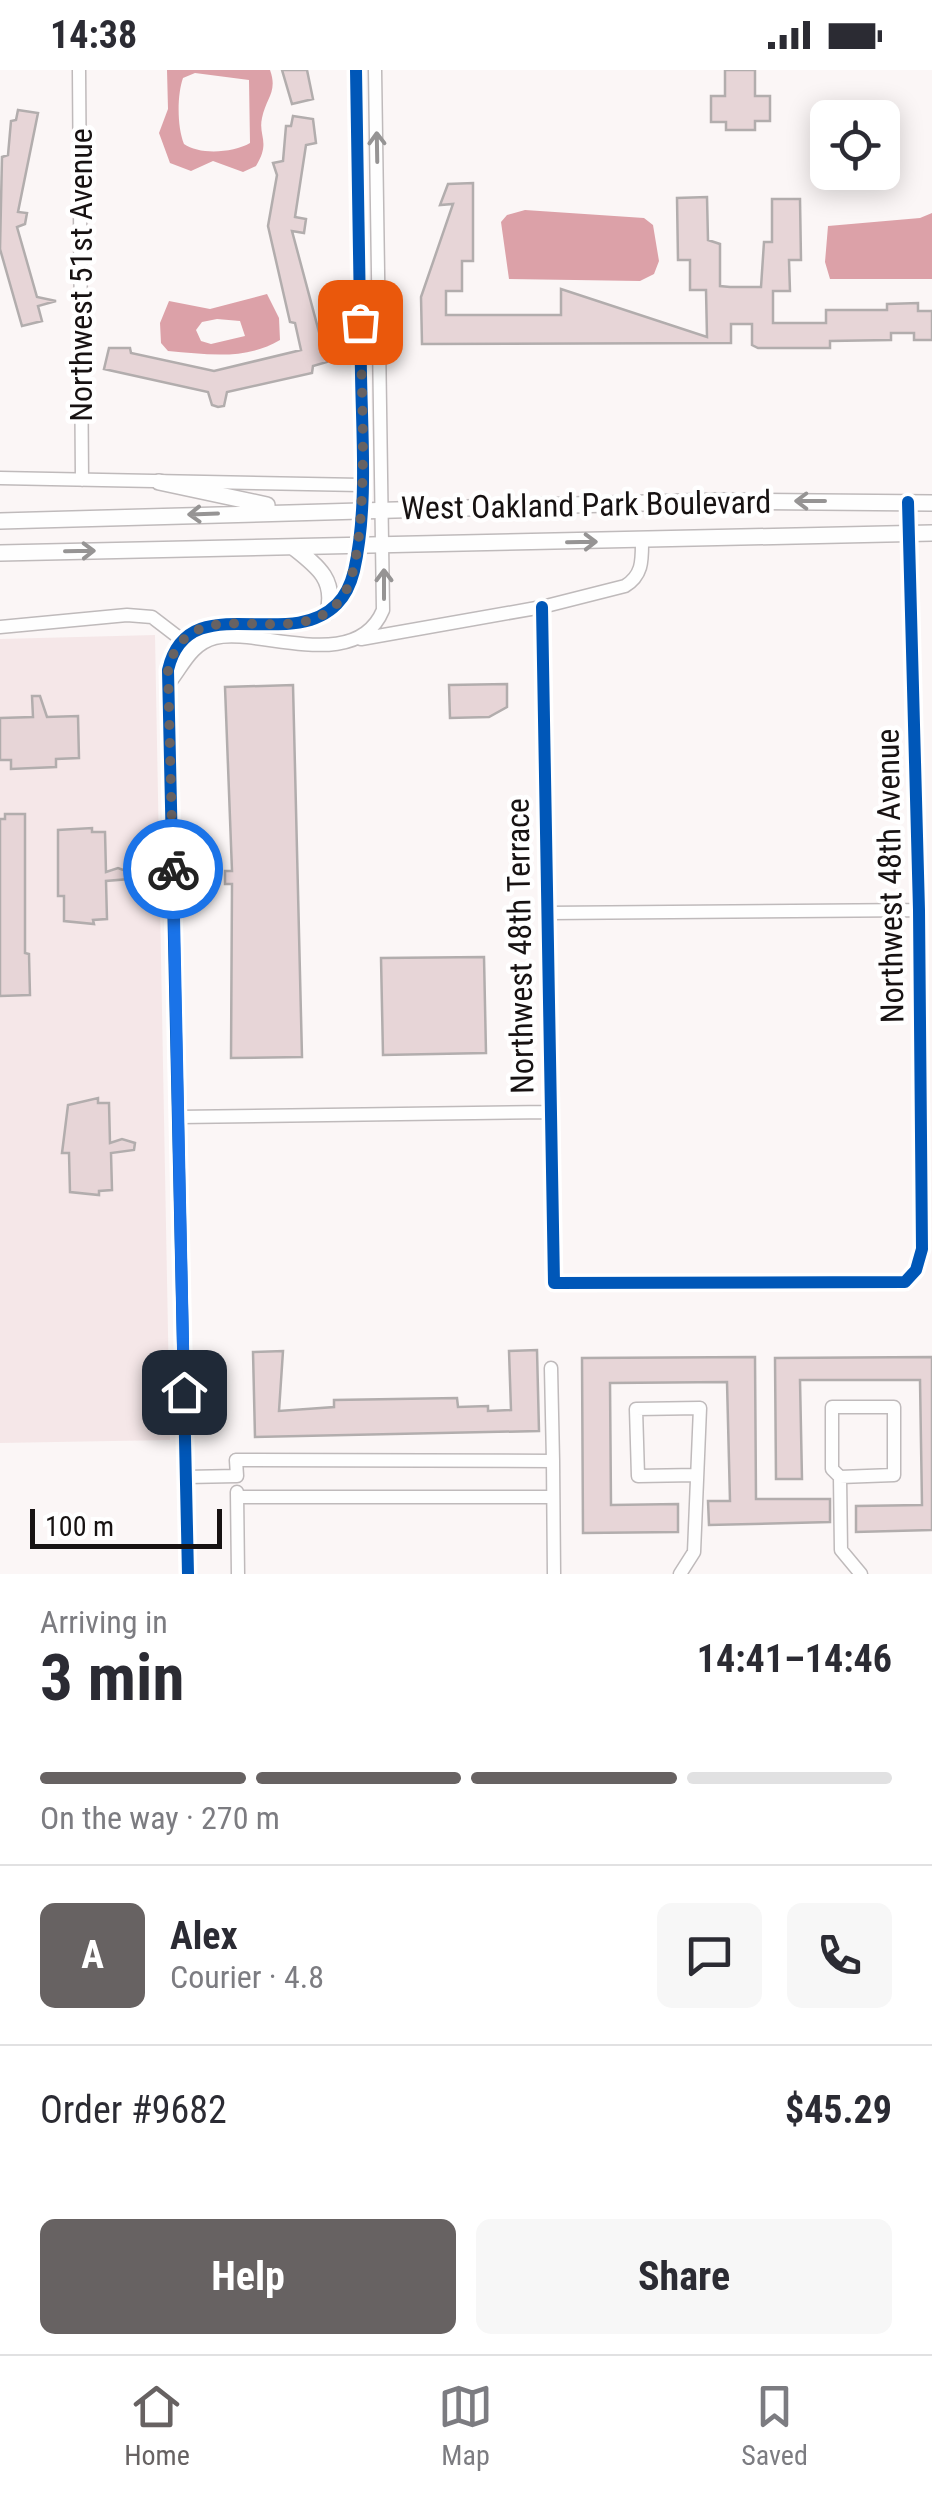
<!DOCTYPE html>
<meta charset="utf-8">
<style>
:root{--surface:#fff;--page:#f7f7f7;--text:#2b2b33;--muted:#7c7c81;--line:#e1e1e2;--accent:#676262}
body{margin:0;font-family:"Roboto Condensed",sans-serif;background:var(--page);color:var(--text);height:100vh;display:flex;flex-direction:column;font-size:38px;white-space:nowrap}
*{box-sizing:border-box;margin:0}
p{font-size:32px;color:var(--muted)}
.icon{flex:none;width:55px;height:55px;fill:none;stroke:currentColor;stroke-width:2;stroke-linecap:round;stroke-linejoin:round}
.map{position:relative;height:1504px;overflow:hidden}
.panel{display:flex;flex-direction:column;background:var(--surface);flex:1}
.panel>*{flex:none}
.controls{position:absolute;left:810px;top:30px;display:grid;gap:20px}
.controls a{display:grid;place-items:center;width:90px;height:90px;border-radius:15px;background:var(--surface);box-shadow:0 5px 25px #0003;font-size:50px}
.scale{position:absolute;left:30px;bottom:25px;width:192px;box-sizing:border-box;padding-left:10px;border:5px solid #171212;border-top:0;font-size:28px;line-height:35px;white-space:nowrap;color:#171212;-webkit-text-stroke:8px #fff;paint-order:stroke}
.pin{position:absolute;display:grid;place-items:center;width:85px;height:85px;color:#fff;margin:-42px;border-radius:20px;box-shadow:0 5px 15px #0006}
.courier{position:absolute;display:grid;place-items:center;width:100px;height:100px;margin:-50px;border:8px solid #1a73e8;border-radius:50%;background:#fff;color:#222;box-shadow:0 2px 12px #0007}
.headline em{font-style:normal;font-weight:700}
.headline div{display:flex;flex-direction:column-reverse}
.headline{display:flex;align-items:center;justify-content:space-between;height:170px;padding:0 40px}
h1{font-size:65px;font-weight:700;line-height:75px}
.bar{display:grid;grid-template-columns:repeat(4,1fr);gap:15px 10px;align-content:center;height:120px;padding:0 40px}
.bar i{height:12px;border-radius:8px;background:var(--line)}
.bar .current{background:var(--accent)}
.bar p{grid-column:span 4}
.line{display:flex;align-items:center;gap:25px;padding:0 40px;border-top:2px solid var(--line)}
.line div{flex:1}
.round{display:grid;place-items:center;flex:none;width:105px;height:105px;border-radius:15px;background:var(--page)}
.button{display:flex;gap:20px;margin-top:auto;padding:20px 40px}
.button a{flex:1;height:115px;border-radius:15px;background:var(--accent);color:#fff;font-size:40px;font-weight:700;line-height:115px;text-align:center}
.button a+a{background:var(--page);color:var(--text)}
.status{display:flex;justify-content:space-between;align-items:center;height:70px;padding:0 50px;background:var(--surface);direction:ltr}
.status svg{height:28px;fill:currentColor}
.dock{display:flex;justify-content:space-around;align-items:center;height:140px;border-top:2px solid var(--line);background:var(--surface);font-size:28px;color:var(--muted)}
.dock a{display:grid;justify-items:center;gap:5px}
.dock .current{color:var(--accent)}
.map>svg:first-child{display:block}
.built{fill:#f5e7e8}
.water{fill:#dca1a8;fill-rule:evenodd}
.building{fill:#e7d5d7;stroke:#b2adad;stroke-width:2.5}
.lines{fill:none;stroke-linecap:round;stroke-linejoin:round}
.minor-casing{stroke:#bfbabb;stroke-width:15}
.major-casing{stroke:#bfbabb;stroke-width:18}
.minor{stroke:#fefefe;stroke-width:12}
.major{stroke:#fefefe;stroke-width:15}
.cycleway-casing{stroke:#fff;stroke-width:19}
.cycleway{stroke:#0057b8;stroke-width:12}
.oneway{stroke:#969494}
.done{stroke:#676262;stroke-width:10;stroke-dasharray:0 18}
.route{stroke:#1a73e8;stroke-width:12}
.labels{text-anchor:middle;stroke-width:9;stroke-linejoin:round;paint-order:stroke}
.street-label{font-size:32px;fill:#171212;stroke:#fff}
</style>
<div class="status"><b>14:38</b><svg viewBox="0 0 49 12"><path d="M0 12V9h3v3zM5 12V6h3v6zM10 12V3h3v9zM15 12V0h3v12zM26 1h20v11H26zM47 4h2v5h-2z"/></svg></div>
<div class="map">
<svg width="932" height="1504" viewBox="0 0 932 1504">
<rect width="100%" height="100%" fill="#fbf6f6"/>
<path class="built" d="M 155,565 L 170,1370 L 0,1373 L 0,569 Z"/>
<path class="water" d="M 167,0 L 270,0 C 278,22 266,28 262,48 C 258,66 271,72 256,96 L 243,102 L 213,91 L 191,101 L 170,93 L 159,63 L 168,39 ZM 195,3 L 249,10 L 250,73 C 233,83 199,85 184,74 C 177,57 177,25 183,8 Z
M 525,140 L 644,148 L 653,155 L 659,191 L 654,204 L 640,211 L 509,209 L 501,152 L 507,145 Z
M 932,143 L 932,209 L 830,209 L 825,192 L 828,156 L 920,148 Z
M 267,224 L 279,248 L 280,270 C 244,291 207,284 168,281 L 161,273 L 160,253 L 169,231 L 210,239 ZM 217,249 L 240,251 L 245,266 L 211,274 L 201,271 L 196,260 L 202,252 Z"/>
<path class="building" d="M 282,0 L 307,0 L 313,29 L 292,34 Z
M 725,0 L 755,0 L 755,26 L 770,26 L 770,51 L 755,51 L 755,60 L 726,60 L 726,52 L 711,52 L 711,26 L 725,26 Z
M 18,40 L 38,43 L 18,142 L 27,143 L 25,154 L 17,157 L 37,227 L 56,231 L 38,236 L 42,251 L 22,256 L 0,179 L 2,87 L 8,85 L 11,51 L 16,50 Z
M 293,46 L 313,49 L 316,73 L 306,75 L 295,147 L 306,149 L 304,163 L 292,161 L 327,292 L 313,296 L 312,303 L 227,322 L 224,336 L 218,337 L 212,335 L 208,322 L 104,299 L 109,278 L 130,278 L 131,283 L 214,301 L 301,280 L 295,253 L 290,252 L 268,156 L 277,105 L 273,93 L 283,91 L 286,56 L 291,56 Z
M 473,113 L 473,191 L 462,191 L 462,221 L 446,221 L 446,245 L 561,245 L 561,219 L 707,267 L 706,220 L 690,220 L 690,190 L 678,190 L 677,128 L 707,127 L 708,170 L 720,174 L 720,216 L 730,217 L 761,217 L 764,172 L 772,172 L 772,129 L 800,129 L 801,190 L 789,190 L 790,221 L 773,221 L 773,253 L 826,253 L 826,240 L 887,240 L 887,234 L 918,233 L 918,241 L 932,241 L 932,270 L 914,270 L 914,263 L 891,263 L 891,270 L 830,271 L 830,278 L 758,278 L 752,275 L 752,254 L 731,254 L 731,273 L 422,274 L 421,227 L 453,134 L 440,135 L 448,114 Z
M 507,614 L 507,637 L 489,647 L 450,648 L 449,615 Z
M 293,615 L 302,987 L 231,988 L 232,814 L 225,814 L 225,801 L 232,801 L 225,617 Z
M 32,626 L 40,626 L 47,647 L 78,646 L 79,688 L 56,689 L 56,697 L 11,699 L 11,690 L 0,690 L 0,648 L 33,647 Z
M 5,744 L 25,744 L 25,883 L 29,884 L 30,925 L 0,926 L 0,749 L 5,749 Z
M 92,758 L 92,762 L 105,762 L 106,802 L 118,798 L 129,802 L 129,809 L 106,811 L 107,849 L 93,850 L 94,854 L 64,851 L 64,826 L 58,826 L 58,760 Z
M 484,887 L 486,983 L 383,985 L 381,888 Z
M 98,1028 L 98,1033 L 109,1033 L 110,1073 L 122,1069 L 135,1073 L 134,1080 L 111,1083 L 112,1120 L 99,1121 L 99,1125 L 70,1122 L 69,1083 L 62,1083 L 68,1035 Z
M 537,1280 L 539,1361 L 255,1367 L 253,1282 L 283,1281 L 279,1341 L 334,1337 L 334,1330 L 457,1328 L 458,1337 L 488,1336 L 488,1341 L 511,1340 L 509,1281 Z
M 755,1287 L 756,1429 L 830,1429 L 830,1452 L 709,1455 L 708,1431 L 730,1431 L 727,1312 L 610,1313 L 611,1435 L 678,1434 L 678,1462 L 583,1463 L 582,1288 Z
M 932,1287 L 932,1460 L 856,1462 L 856,1436 L 922,1435 L 920,1310 L 800,1310 L 802,1409 L 776,1409 L 775,1288 Z"/>
<g class="lines">
<g class="minor-casing">
<path id="minor" d="M 79,0 L 82,410
M 0,408 L 361,415
M 542,537 L 554,1213 L 905,1212 L 916,1200 L 922,1179 L 919,840 L 908,432
M 0,557 L 127,545 L 152,547 L 182,570
M 361,569 L 542,537 L 625,516 C 643,505 642,490 642,470
M 171,611 C 184,594 192,574 215,568 C 258,557 356,605 383,540 L 375,0
M 547,843 L 919,840
M 178,1047 L 551,1042
M 551,1298 L 553,1391
M 186,1407 L 237,1406 L 236,1390 L 553,1391 L 554,1504
M 840,1407 L 894,1405 L 894,1337 L 832,1337 L 832,1399 L 840,1407 L 841,1480 L 861,1504
M 237,1422 L 238,1504
M 237,1427 L 553,1427
M 188,1504 L 168,600 C 188,515 288,584 337,534 C 345,526 351,513 354,501 C 368,439 362,367 361,304 C 359,203 358,101 356,0
M 680,1504 L 694,1482 L 700,1338 L 636,1339 L 638,1406 L 696,1405"/>
</g>
<g class="major-casing">
<path id="major" d="M 159,412 L 267,435
M 0,451 L 719,431 L 932,433
M 293,477 C 317,496 336,509 328,542
M 0,483 L 932,463"/>
</g>
<use href="#minor" class="minor"/>
<use href="#major" class="major"/>
<g class="cycleway-casing">
<path id="cycleway" d="M 542,537 L 554,1213 L 905,1212 L 916,1200 L 922,1179 L 919,840 L 908,432
M 188,1504 L 168,600 C 188,515 288,584 337,534 C 345,526 351,513 354,501 C 368,439 362,367 361,304 C 359,203 358,101 356,0"/>
</g>
<use href="#cycleway" class="cycleway"/>
</g>
<defs><path id="oneway-shaft" d="M-6 0H5M1.5-3L5.5 0L1.5 3" fill="none" stroke-width="1.6" stroke-linecap="round" stroke-linejoin="round" transform="scale(2.5)"/></defs>
<g class="oneway">
<use href="#oneway-shaft" transform="translate(377 77) rotate(-91)"/>
<use href="#oneway-shaft" transform="translate(810 431) rotate(-180)"/>
<use href="#oneway-shaft" transform="translate(203 444) rotate(178)"/>
<use href="#oneway-shaft" transform="translate(582 472) rotate(-1)"/>
<use href="#oneway-shaft" transform="translate(80 481) rotate(-1)"/>
<use href="#oneway-shaft" transform="translate(384 514) rotate(-90)"/>
</g>
<g class="lines">
<path class="done" d="M 173,799 L 168,600 C 189,510 301,591 343,526 C 372,483 361,309 360,252"/>
<path class="route" d="M 173,799 L 184,1322"/>
</g>
<g class="labels">
<g class="street-label">
<text transform="translate(81 205) rotate(-90)" y="11">Northwest 51st Avenue</text>
<text transform="translate(586 435) rotate(-1)" y="11">West Oakland Park Boulevard</text>
<text transform="translate(890 806) rotate(-91)" y="11">Northwest 48th Avenue</text>
<text transform="translate(520 876) rotate(-91)" y="11">Northwest 48th Terrace</text>
</g>
</g>
</svg>
<div class="controls">
<a><svg class="icon" aria-label="locate" viewBox="0 0 24 24"><circle cx="12" cy="12" r="6"/><path d="M12 2v4M12 18v4M2 12h4M18 12h4"/></svg></a>
</div>
<div class="scale">100 m</div>
<div class="pin" style="left:360px;top:252px;background:#ea580c"><svg class="icon" aria-label="bag" viewBox="0 0 24 24"><path d="M5 8h14l-1 12H6zM9 8a3 3 0 0 1 6 0"/></svg></div>
<div class="pin" style="left:184px;top:1322px;background:#1f2937"><svg class="icon" aria-label="home" viewBox="0 0 24 24"><path d="M3 11l9-7 9 7M6 9v11h12V9"/></svg></div>
<div class="courier" style="left:173px;top:799px"><svg class="icon" aria-label="bike" viewBox="0 0 24 24"><circle cx="6" cy="16" r="4"/><circle cx="18" cy="16" r="4"/><path d="M6 16l4-8h5l3 8M10 8l3 8H6M13 5h3"/></svg></div>
</div>
<section class="panel">
<div class="headline"><div><h1>3 min</h1><p>Arriving in</p></div><em>14:41–14:46</em></div>
<div class="bar"><i class="current"></i><i class="current"></i><i class="current"></i><i></i><p>On the way · 270 m</p></div>
<div class="line" style="height:180px"><b class="round" style="background:var(--accent);color:#fff">A</b><div><b>Alex</b><p>Courier · 4.8</p></div><a class="round"><svg class="icon" aria-label="chat" viewBox="0 0 24 24"><path d="M4 5h16v11H9l-5 4z"/></svg></a><a class="round"><svg class="icon" aria-label="phone" viewBox="0 0 24 24"><path d="M5 4h4l2 5-3 2q2 4 5 5l2-3 5 2v4C11 20 4 13 5 4z"/></svg></a></div>
<div class="line" style="height:130px"><div>Order #9682</div><b>$45.29</b></div>
<div class="button"><a>Help</a><a>Share</a></div>
</section>
<nav class="dock">
<a class="current"><svg class="icon" aria-label="home" viewBox="0 0 24 24"><path d="M3 11l9-7 9 7M6 9v11h12V9"/></svg>Home</a>
<a><svg class="icon" aria-label="map" viewBox="0 0 24 24"><path d="M3 6l6-2 6 2 6-2v14l-6 2-6-2-6 2zM9 4v14M15 6v14"/></svg>Map</a>
<a><svg class="icon" aria-label="saved" viewBox="0 0 24 24"><path d="M7 4h10v16l-5-4-5 4z"/></svg>Saved</a>
</nav>
